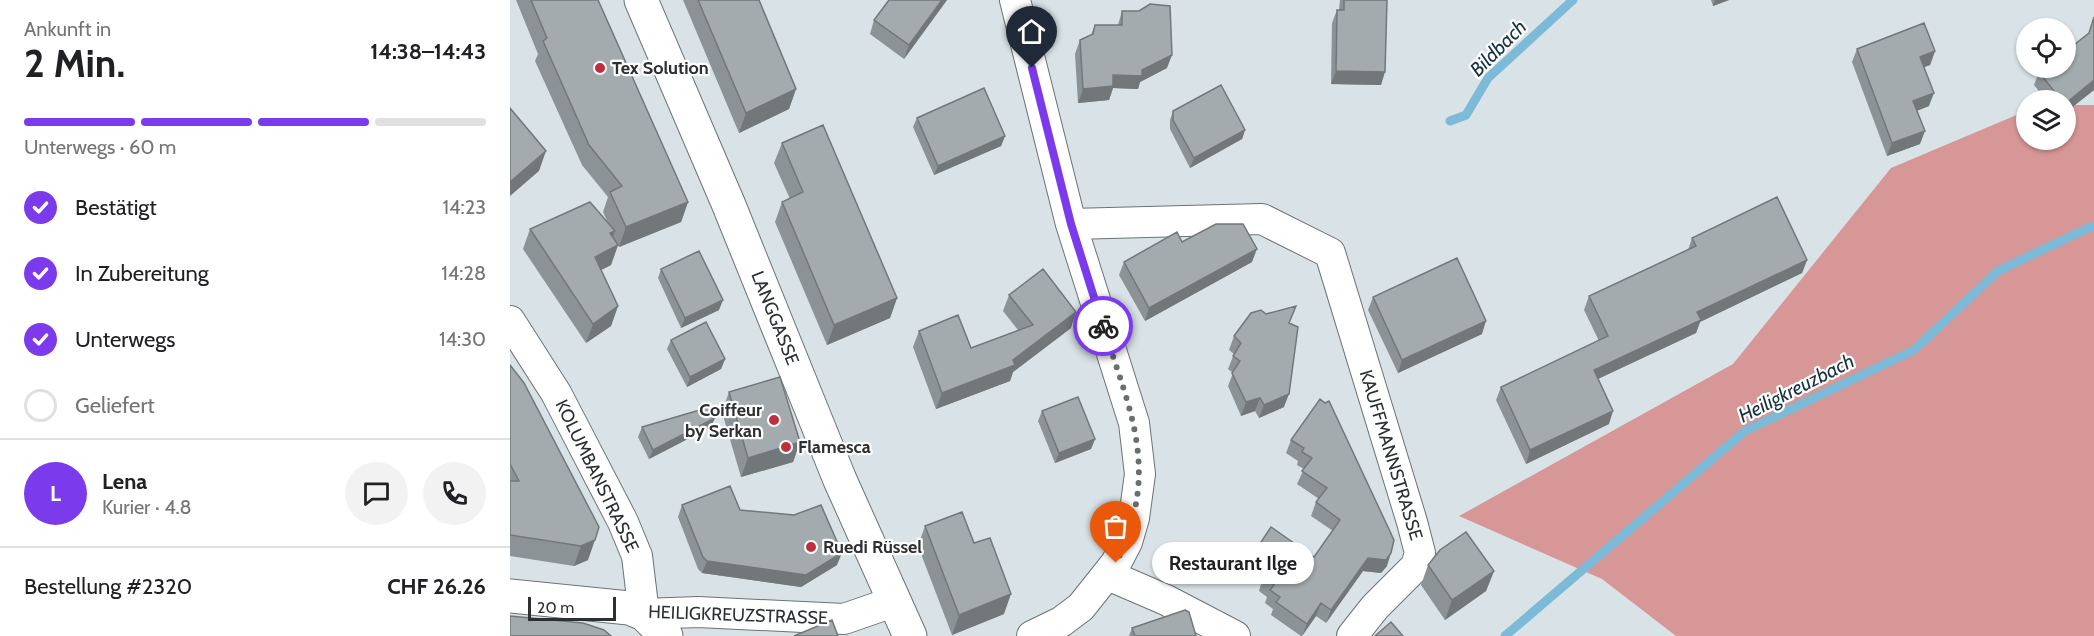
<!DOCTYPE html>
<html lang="de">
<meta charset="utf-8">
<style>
:root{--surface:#fff;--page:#f2f2f2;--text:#202124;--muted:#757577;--line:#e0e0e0;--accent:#7c3aed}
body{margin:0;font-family:Cabin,sans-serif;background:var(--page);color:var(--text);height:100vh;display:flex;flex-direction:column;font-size:22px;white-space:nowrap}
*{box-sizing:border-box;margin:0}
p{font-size:20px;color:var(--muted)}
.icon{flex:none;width:33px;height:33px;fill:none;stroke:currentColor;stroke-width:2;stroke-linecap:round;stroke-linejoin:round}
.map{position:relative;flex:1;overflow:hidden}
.sheet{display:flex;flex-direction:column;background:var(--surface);width:510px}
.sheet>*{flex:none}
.fabs{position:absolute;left:1506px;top:18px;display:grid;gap:12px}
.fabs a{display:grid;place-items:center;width:60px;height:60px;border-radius:50%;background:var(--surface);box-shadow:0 2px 4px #0004;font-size:30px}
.scale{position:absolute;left:18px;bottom:15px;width:88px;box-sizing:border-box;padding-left:6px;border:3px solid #2d3032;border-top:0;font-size:16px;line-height:21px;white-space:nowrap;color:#2d3032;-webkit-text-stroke:4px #fff;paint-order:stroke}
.pin{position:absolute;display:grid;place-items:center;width:51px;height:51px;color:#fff;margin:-62px -26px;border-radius:50% 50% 50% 0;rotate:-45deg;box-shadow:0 0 6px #0007}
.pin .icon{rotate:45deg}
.courier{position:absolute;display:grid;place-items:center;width:60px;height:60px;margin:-30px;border:4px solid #7c3aed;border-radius:50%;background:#fff;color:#222;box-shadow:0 2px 8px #0007}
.bubble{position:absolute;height:42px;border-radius:21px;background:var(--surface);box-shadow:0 2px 4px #0004;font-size:20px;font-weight:700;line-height:42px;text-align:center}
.summary em{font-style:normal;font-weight:700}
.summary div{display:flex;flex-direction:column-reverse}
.summary{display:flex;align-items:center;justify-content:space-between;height:102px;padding:0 24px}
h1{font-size:39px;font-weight:700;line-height:45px}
.bar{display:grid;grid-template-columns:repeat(4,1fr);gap:9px 6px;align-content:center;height:72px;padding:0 24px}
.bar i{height:8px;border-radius:4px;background:var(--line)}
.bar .on{background:var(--accent)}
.bar p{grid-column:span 4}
.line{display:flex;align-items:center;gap:15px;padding:0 24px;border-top:2px solid var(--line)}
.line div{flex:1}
.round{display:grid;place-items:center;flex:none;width:63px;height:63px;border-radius:32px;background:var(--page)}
ol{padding:0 24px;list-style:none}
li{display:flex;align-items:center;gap:18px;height:66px}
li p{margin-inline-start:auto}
li .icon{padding:6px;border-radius:50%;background:var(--accent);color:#fff;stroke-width:4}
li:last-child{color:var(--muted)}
li i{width:33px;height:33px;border:3px solid var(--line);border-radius:50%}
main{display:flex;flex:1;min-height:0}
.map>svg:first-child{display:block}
.forest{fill:#d69796}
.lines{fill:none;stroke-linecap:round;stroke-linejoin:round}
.stream{stroke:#7cbad7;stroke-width:9}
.minor-casing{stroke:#6b7377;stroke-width:32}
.major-casing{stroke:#6b7377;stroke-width:35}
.minor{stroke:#fff;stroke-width:30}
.major{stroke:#fff;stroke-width:33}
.wall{fill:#8c9396}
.shaded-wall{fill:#72787a}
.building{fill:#a3abaf;stroke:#72787a;stroke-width:1.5}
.done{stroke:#696e71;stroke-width:6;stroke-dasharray:0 10.8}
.route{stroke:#7c3aed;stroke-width:8}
.poi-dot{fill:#bf2f3e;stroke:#fff;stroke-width:2}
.labels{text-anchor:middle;stroke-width:4.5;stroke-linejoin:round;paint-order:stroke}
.poi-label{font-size:18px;font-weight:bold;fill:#2d3032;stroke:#fff;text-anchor:start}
.street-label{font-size:18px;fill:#2d3032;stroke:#fff}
.water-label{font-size:20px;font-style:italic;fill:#163441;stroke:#fff}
</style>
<main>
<section class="sheet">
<div class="summary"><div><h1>2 Min.</h1><p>Ankunft in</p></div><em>14:38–14:43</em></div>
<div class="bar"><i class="on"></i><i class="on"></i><i class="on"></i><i></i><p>Unterwegs · 60 m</p></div>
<ol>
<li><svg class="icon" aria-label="check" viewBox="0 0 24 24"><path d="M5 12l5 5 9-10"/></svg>Bestätigt<p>14:23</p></li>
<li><svg class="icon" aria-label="check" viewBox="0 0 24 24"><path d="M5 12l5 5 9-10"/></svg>In Zubereitung<p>14:28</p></li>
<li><svg class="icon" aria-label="check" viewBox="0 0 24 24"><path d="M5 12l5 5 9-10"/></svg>Unterwegs<p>14:30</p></li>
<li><i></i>Geliefert</li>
</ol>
<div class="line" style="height:108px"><b class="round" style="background:var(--accent);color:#fff">L</b><div><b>Lena</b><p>Kurier · 4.8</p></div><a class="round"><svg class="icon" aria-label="chat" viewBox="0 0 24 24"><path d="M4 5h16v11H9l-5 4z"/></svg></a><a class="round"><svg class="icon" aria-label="phone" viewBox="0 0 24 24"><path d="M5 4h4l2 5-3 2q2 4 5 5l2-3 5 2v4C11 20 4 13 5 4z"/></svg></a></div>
<div class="line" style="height:78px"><div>Bestellung #2320</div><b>CHF 26.26</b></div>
</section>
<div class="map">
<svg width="1584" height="636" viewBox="0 0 1584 636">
<rect width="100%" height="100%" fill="#d9e2e6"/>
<path class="forest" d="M 1556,105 L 1584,105 L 1584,636 L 1166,636 L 1092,579 L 949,516 L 1223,364 L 1381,168 L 1516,111 L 1516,140 L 1556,140 Z"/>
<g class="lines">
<path class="stream" d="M 940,121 L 956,115 L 978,78 L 1063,0
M 995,636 L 1235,431 L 1404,350 L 1488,271 L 1580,227 L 1584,227"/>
<g class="minor-casing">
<path id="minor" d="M 505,0 L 561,224 L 624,423 L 630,474 L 624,518 L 617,542 L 606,563 L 571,607 L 551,622 L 522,636
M 561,224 L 752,219 L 820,253 L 902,522 L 910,553 L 906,566 L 865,607 L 842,636
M 0,321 L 46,393 L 113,522 L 127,556 L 134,614 L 188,612 L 334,619 L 383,602
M 598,575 L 656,600 L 725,636"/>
</g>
<g class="major-casing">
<path id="major" d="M 131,0 L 218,203 L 330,480 L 400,636
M 0,596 L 119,608 L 134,614 L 156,636"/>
</g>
<use href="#minor" class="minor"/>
<use href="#major" class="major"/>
</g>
<path class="wall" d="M 6,0 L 88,0 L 178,202 L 171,222 L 109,247 L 108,245 L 101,265 L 91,270 L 108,306 L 101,326 L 76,343 L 13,249 L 20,229 L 98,223 L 93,212 L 98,197 L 72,165 L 25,61 L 28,54 Z
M 173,0 L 249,0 L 286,89 L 279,109 L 229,133 Z
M 379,0 L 437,0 L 394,59 L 360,34 L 364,20 Z
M 830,0 L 877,0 L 871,85 L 821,84 L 822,23 L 827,10 L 829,10 Z
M 1201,0 L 1219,0 L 1203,6 Z
M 612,11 L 657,68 L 630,82 L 628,89 L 603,88 L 599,100 L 568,103 L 565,54 L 570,40 L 581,35 L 585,25 L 608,25 Z
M 1578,34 L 1584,90 L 1556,112 L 1556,100 L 1536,100 L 1524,85 L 1529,72 Z
M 1347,49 L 1425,51 L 1420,65 L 1414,67 L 1419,106 L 1407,111 L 1410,144 L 1377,156 L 1342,62 Z
M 663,111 L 735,130 L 732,139 L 680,168 L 660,129 L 660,120 Z
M 407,118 L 495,136 L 491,146 L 424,175 L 403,127 Z
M 272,143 L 387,298 L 380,318 L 317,345 L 265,222 L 272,202 L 280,199 L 264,163 Z
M 1182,238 L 1297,260 L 1292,273 L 1190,322 L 1186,333 L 1088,379 L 1099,424 L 1016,464 L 986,400 L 991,387 L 1089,341 L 1074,310 L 1079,296 L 1178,250 Z
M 672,242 L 742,262 L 635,321 L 609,275 L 614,262 Z
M 151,269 L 209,310 L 171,328 L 148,278 Z
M 499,295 L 561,328 L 503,372 L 500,381 L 426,409 L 403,347 L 409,331 L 461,348 L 508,330 L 493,311 Z
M 863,297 L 972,334 L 888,373 L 858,310 Z
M 756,314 L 780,323 L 774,407 L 749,418 L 745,411 L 731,416 L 718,386 L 723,373 L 718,369 L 724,354 L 719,350 L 724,336 Z
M 161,340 L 215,359 L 211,369 L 177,387 L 157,349 Z
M 0,365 L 78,560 L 64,566 L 0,556 Z
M 219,392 L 290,442 L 283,462 L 231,477 L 212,412 Z
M 810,399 L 877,566 L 871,573 L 853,571 L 816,623 L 806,616 L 792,636 L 791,636 L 761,615 L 763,609 L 755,603 L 757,597 L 749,591 L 751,584 L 744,578 L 746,572 L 738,567 L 743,554 L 804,557 L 823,531 L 801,516 L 806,502 L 809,499 L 787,484 L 794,469 L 787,465 L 788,461 L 776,453 L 781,440 Z
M 532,411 L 585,439 L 581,449 L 545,463 L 528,421 Z
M 132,427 L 201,427 L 139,459 L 128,437 Z
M 172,505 L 230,510 L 327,565 L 291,587 L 192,573 L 188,569 L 168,517 Z
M 415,526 L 464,543 L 494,614 L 442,635 L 408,546 Z
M 918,565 L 984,571 L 976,591 L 935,620 L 911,585 Z
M 622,628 L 686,636 L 619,636 Z"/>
<path class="shaded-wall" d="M 432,0 L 437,0 L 394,59 L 399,45 Z
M 1205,0 L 1219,0 L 1203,6 Z
M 1425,51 L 1420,65 L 1406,70 L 1410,57 Z
M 662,55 L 657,68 L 630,82 L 628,89 L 603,88 L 599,100 L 568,103 L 573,89 L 603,75 L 632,70 Z
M 826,71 L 875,72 L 871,85 L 821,84 Z
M 1584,80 L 1584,90 L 1556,112 L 1556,103 Z
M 286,89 L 279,109 L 229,133 L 236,113 Z
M 1424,93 L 1419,106 L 1398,114 L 1403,101 Z
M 735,130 L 732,139 L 680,168 L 684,158 Z
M 1415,131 L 1410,144 L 1377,156 L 1382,143 Z
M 495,136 L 491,146 L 424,175 L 428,166 Z
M 36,151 L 29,171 L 0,196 L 0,182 Z
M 178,202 L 171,222 L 109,247 L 116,227 Z
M 105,231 L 98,250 L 108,245 L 101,265 L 77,277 L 85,257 L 100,233 Z
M 747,249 L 742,262 L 635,321 L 639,308 Z
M 1297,260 L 1292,273 L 1190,322 L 1186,333 L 1079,383 L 1084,370 L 1187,312 Z
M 387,298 L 380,318 L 317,345 L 324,325 Z
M 213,300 L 209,310 L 171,328 L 175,318 Z
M 108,306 L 101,326 L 76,343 L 83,324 Z
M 566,312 L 561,328 L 503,372 L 500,381 L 426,409 L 432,393 L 503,360 Z
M 976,321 L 972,334 L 888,373 L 892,360 Z
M 215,359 L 211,369 L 177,387 L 180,377 Z
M 779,394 L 774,407 L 749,418 L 754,405 Z
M 750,398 L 745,411 L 731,416 L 736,402 Z
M 1103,411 L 1099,424 L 1016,464 L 1020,450 Z
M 205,418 L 201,427 L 139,459 L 143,450 Z
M 585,439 L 581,449 L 545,463 L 549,453 Z
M 290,442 L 283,462 L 231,477 L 238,458 Z
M 85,540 L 78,560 L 64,566 L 71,546 Z
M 332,553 L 327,565 L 291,587 L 192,573 L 197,561 Z
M 881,553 L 877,566 L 871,573 L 853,571 L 816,623 L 821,610 L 858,558 Z
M 984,571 L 976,591 L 935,620 L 942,600 Z
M 501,594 L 494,614 L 442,635 L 449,615 Z
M 811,603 L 806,616 L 792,636 L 797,624 Z"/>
<path class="building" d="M 21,0 L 88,0 L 178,202 L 116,227 L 100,192 L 112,186 L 79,145 L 33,41 L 37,38 Z
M 188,0 L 249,0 L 286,89 L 236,113 Z
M 379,0 L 432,0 L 399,45 L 364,20 Z
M 834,0 L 877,0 L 875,72 L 826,71 L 827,10 L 834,10 Z
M 640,4 L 660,6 L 662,55 L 632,70 L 632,76 L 603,75 L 603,86 L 573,89 L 570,40 L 583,34 L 585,25 L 612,25 L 612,11 L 629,11 Z
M 1584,17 L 1584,80 L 1556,103 L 1556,100 L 1551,100 L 1529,72 L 1535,68 L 1556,68 L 1556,51 L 1579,33 Z
M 1414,23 L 1425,51 L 1410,57 L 1424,93 L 1403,101 L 1415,131 L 1382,143 L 1347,49 Z
M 711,85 L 735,130 L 684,158 L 663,120 L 663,111 Z
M 474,88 L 495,136 L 428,166 L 407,118 Z
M 0,108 L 36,151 L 0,182 Z
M 313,125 L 387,298 L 324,325 L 272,202 L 293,192 L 272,143 Z
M 1267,197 L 1297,260 L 1187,312 L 1191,320 L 1084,370 L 1103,411 L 1020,450 L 991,387 L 1098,336 L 1079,296 L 1186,246 L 1182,238 Z
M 80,202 L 105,231 L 100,233 L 108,245 L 85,257 L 108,306 L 83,324 L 20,229 Z
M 706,224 L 733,224 L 747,249 L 639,308 L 614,262 L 667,232 L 672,242 Z
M 189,251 L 213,300 L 175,318 L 151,269 Z
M 947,258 L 976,321 L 892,360 L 863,297 Z
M 533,269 L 566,312 L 503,360 L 505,365 L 432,393 L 409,331 L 448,315 L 461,348 L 523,325 L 499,295 Z
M 786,306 L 779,323 L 788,327 L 779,394 L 754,405 L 750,398 L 736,402 L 722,373 L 730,361 L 723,356 L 731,343 L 724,336 L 741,313 L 751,310 L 756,314 Z
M 196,322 L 215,359 L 180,377 L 161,340 Z
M 0,365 L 14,383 L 89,527 L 85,540 L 71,546 L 0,535 L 0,481 L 9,481 L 0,464 Z
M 270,377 L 290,442 L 238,458 L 219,392 Z
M 568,397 L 585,439 L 549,453 L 532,411 Z
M 810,399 L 815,403 L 819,401 L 884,540 L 881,553 L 876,560 L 858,558 L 821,610 L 811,603 L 797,624 L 766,602 L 770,597 L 760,590 L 764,585 L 753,578 L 758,572 L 748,565 L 752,560 L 743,554 L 761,527 L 804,557 L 830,520 L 806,502 L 817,488 L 792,471 L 802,458 L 792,452 L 794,448 L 781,440 Z
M 200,407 L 205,418 L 143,450 L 132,427 Z
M 220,486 L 230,510 L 284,515 L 311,505 L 332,553 L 296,575 L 197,561 L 193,557 L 172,505 Z
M 452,512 L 464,543 L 480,538 L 501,594 L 449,615 L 415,526 Z
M 956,532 L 984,571 L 942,600 L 918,565 L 930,550 Z
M 675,610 L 679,612 L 686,636 L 625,636 L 622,628 Z
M 0,616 L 73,623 L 94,630 L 101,636 L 0,636 Z
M 322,620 L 328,636 L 284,636 Z
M 881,622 L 893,636 L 865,636 Z"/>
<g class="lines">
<path class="done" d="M 593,326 C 622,416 650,472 606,563"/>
<path class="route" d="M 522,68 L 561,224 L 593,326"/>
</g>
<g class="poi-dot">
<circle cx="90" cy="68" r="6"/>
<circle cx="264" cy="420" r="6"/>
<circle cx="276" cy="447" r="6"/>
<circle cx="301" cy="547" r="6"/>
</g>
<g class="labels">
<g class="poi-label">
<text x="102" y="74">Tex Solution</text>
<text x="252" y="416" text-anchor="end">Coiffeur<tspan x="252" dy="21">by Serkan</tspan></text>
<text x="288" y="453">Flamesca</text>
<text x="313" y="553">Ruedi Rüssel</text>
</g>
<g class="street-label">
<text transform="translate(265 318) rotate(68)" y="6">LANGGASSE</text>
<text transform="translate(881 455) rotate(73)" y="6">KAUFFMANNSTRASSE</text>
<text transform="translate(87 476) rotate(64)" y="6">KOLUMBANSTRASSE</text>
<text transform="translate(228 615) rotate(2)" y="6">HEILIGKREUZSTRASSE</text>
</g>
<g class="water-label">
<text transform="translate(988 48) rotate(-45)" y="7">Bildbach</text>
<text transform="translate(1286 388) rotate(-27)" y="7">Heiligkreuzbach</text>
</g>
</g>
</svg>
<div class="fabs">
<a><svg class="icon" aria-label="locate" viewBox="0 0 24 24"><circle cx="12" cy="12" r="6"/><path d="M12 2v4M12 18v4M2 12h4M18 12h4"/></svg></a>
<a><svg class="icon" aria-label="layers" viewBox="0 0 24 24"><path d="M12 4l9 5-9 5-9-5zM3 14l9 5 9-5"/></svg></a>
</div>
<div class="scale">20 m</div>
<div class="pin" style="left:606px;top:563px;background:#ea580c"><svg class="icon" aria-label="bag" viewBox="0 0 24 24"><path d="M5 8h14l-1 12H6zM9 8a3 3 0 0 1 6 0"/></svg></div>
<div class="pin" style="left:522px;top:68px;background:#1f2937"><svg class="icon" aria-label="home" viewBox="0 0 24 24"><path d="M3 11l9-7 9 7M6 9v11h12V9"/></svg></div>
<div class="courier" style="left:593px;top:326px"><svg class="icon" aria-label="bike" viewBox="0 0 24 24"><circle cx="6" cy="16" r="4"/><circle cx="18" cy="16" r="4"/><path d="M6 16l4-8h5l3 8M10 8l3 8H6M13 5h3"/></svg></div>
<div class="bubble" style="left:642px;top:542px;width:162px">Restaurant Ilge</div>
</div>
</main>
